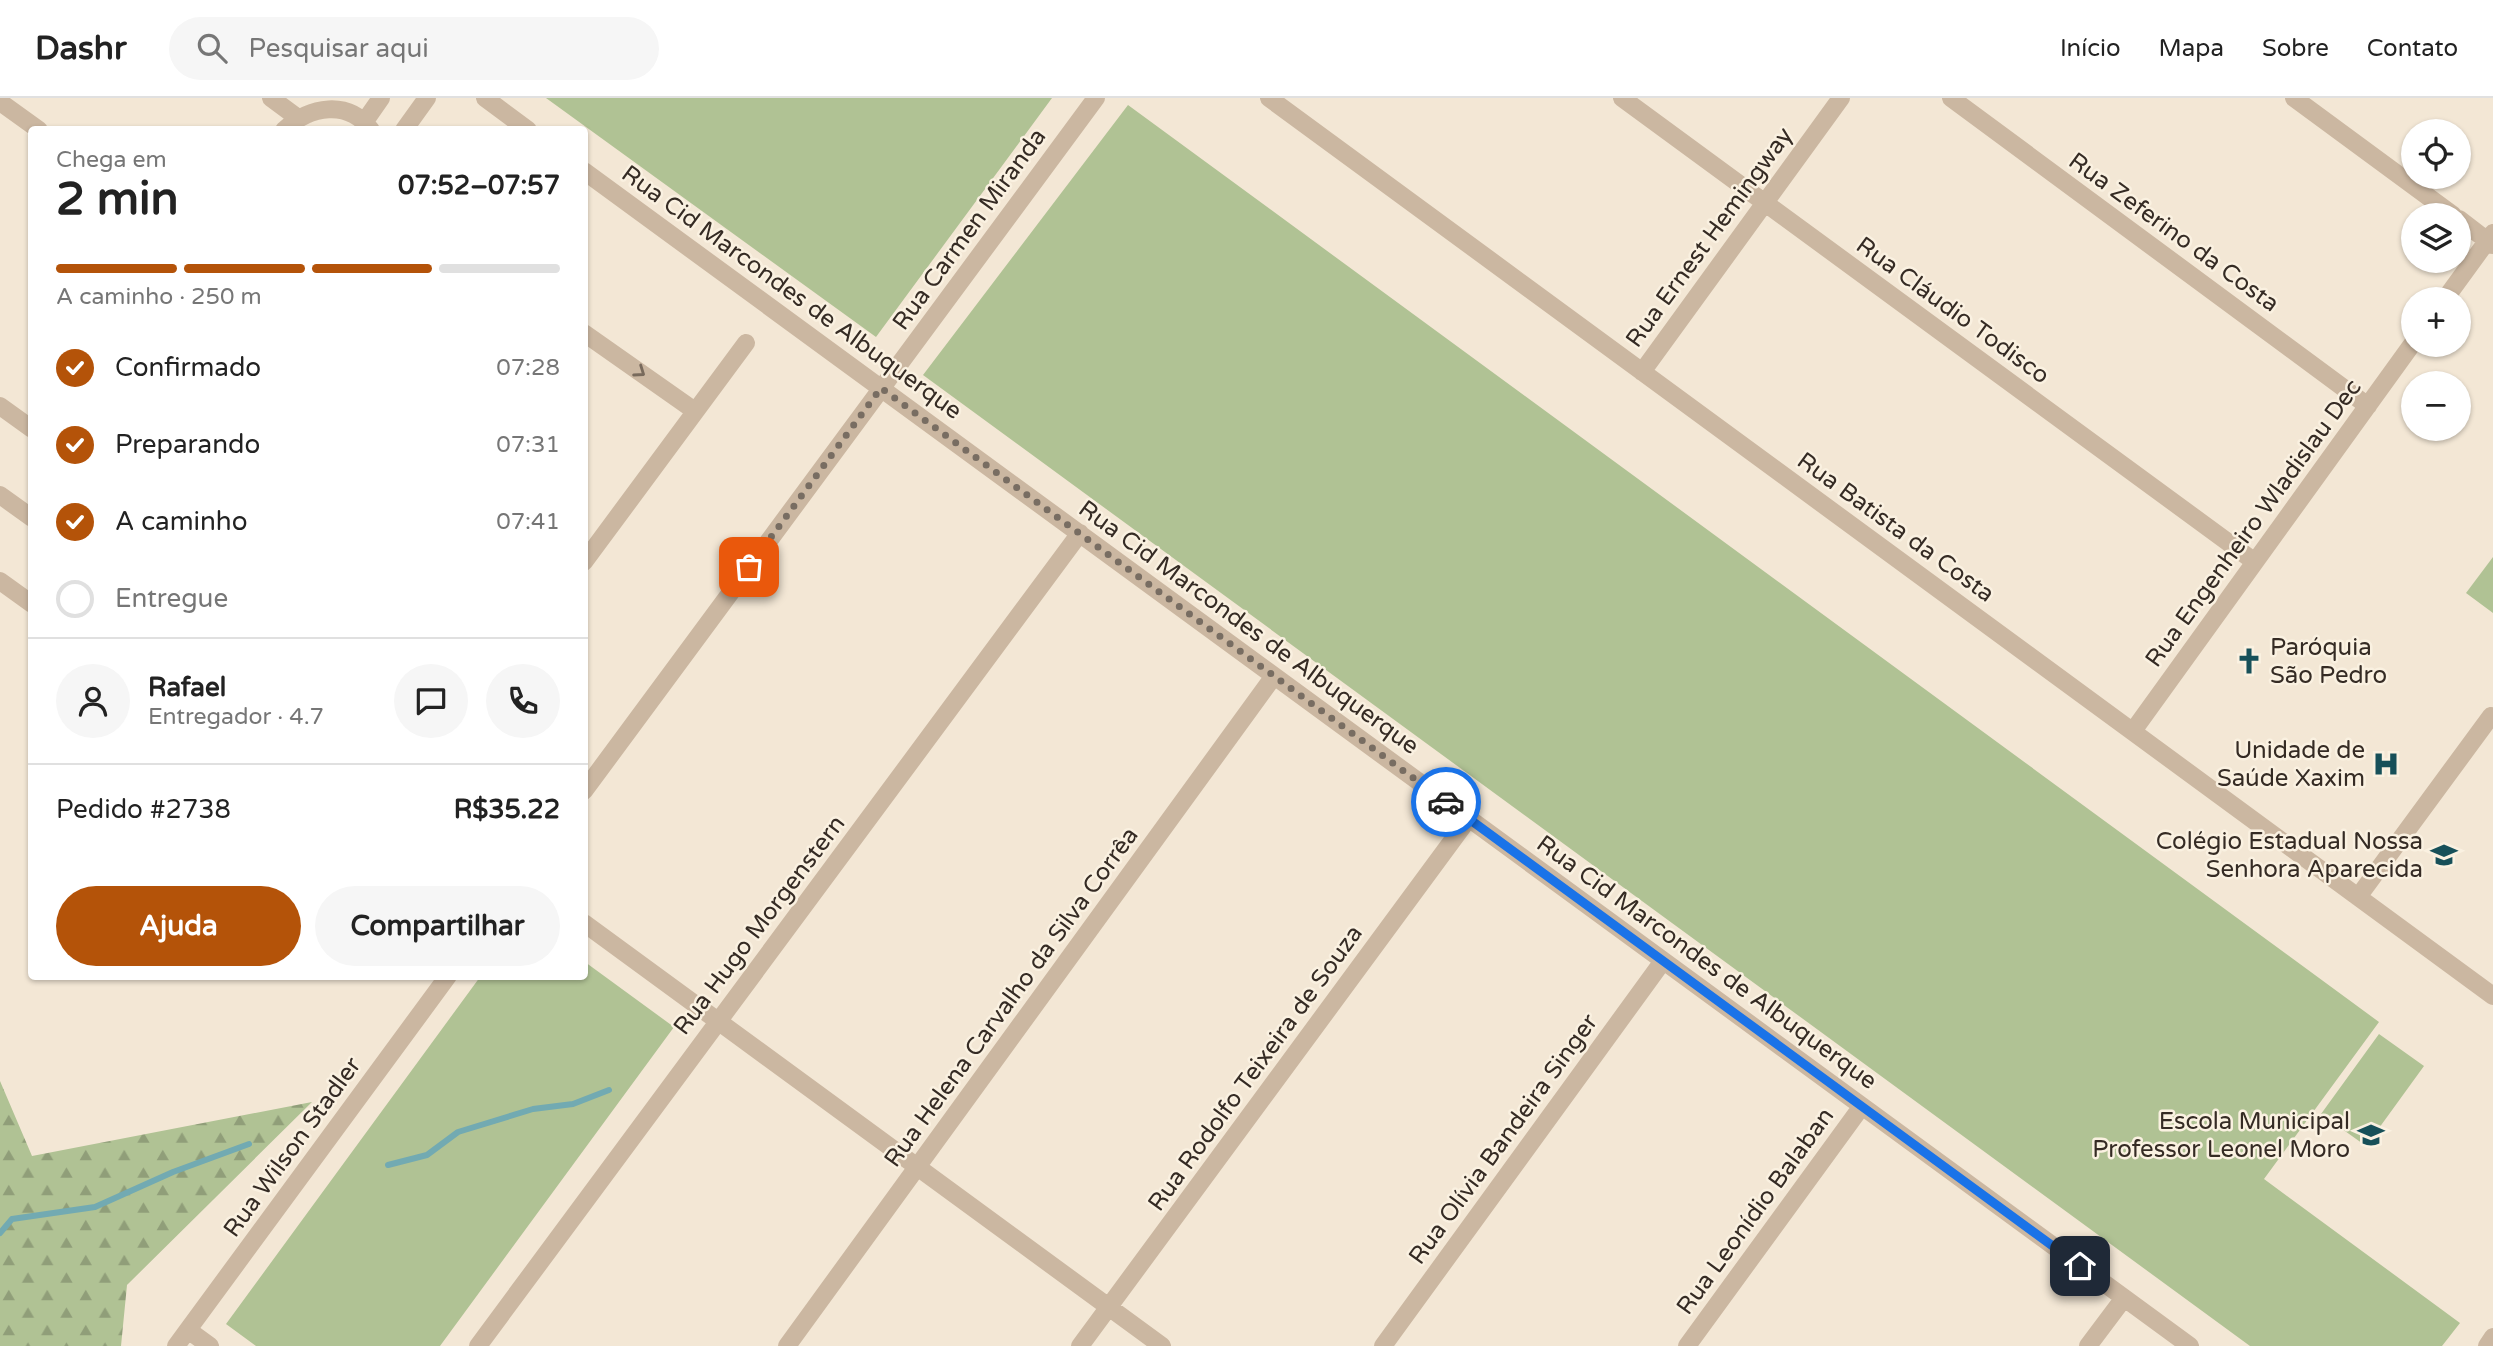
<!DOCTYPE html>
<html lang="pt">
<meta charset="utf-8">
<style>
:root{--surface:#fff;--page:#f6f6f6;--text:#222;--muted:#767676;--line:#e0e0e0;--accent:#b45309}
body{margin:0;font-family:"Varela Round",sans-serif;background:var(--page);color:var(--text);height:100vh;display:flex;flex-direction:column;font-size:26px;white-space:nowrap}
*{box-sizing:border-box;margin:0}
p{font-size:23px;color:var(--muted)}
.icon{flex:none;width:38px;height:38px;fill:none;stroke:currentColor;stroke-width:2;stroke-linecap:round;stroke-linejoin:round}
.map{position:relative;flex:1;overflow:hidden}
.panel{position:absolute;left:28px;top:28px;width:560px;height:854px;display:flex;flex-direction:column;background:var(--surface);border-radius:7px;box-shadow:0 2px 5px #0004}
.panel>*{flex:none}
.fabs{position:absolute;left:2401px;top:21px;display:grid;gap:14px}
.fabs a{display:grid;place-items:center;width:70px;height:70px;border-radius:50%;background:var(--surface);box-shadow:0 2px 5px #0004;font-size:35px}
.pin{position:absolute;display:grid;place-items:center;width:60px;height:60px;color:#fff;margin:-30px;border-radius:14px;box-shadow:0 4px 10px #0006}
.courier{position:absolute;display:grid;place-items:center;width:70px;height:70px;margin:-35px;border:5px solid #1a73e8;border-radius:50%;background:#fff;color:#222;box-shadow:0 2px 9px #0007}
.head em{font-style:normal;font-weight:800}
.head div{display:flex;flex-direction:column-reverse}
.head{display:flex;align-items:center;justify-content:space-between;height:119px;padding:0 28px}
h1{font-size:46px;font-weight:800;line-height:52px}
.bar{display:grid;grid-template-columns:repeat(4,1fr);gap:10px 7px;align-content:center;height:84px;padding:0 28px}
.bar i{height:9px;border-radius:5px;background:var(--line)}
.bar .on{background:var(--accent)}
.bar p{grid-column:span 4}
.line{display:flex;align-items:center;gap:18px;padding:0 28px;border-top:2px solid var(--line)}
.line div{flex:1}
.round{display:grid;place-items:center;flex:none;width:74px;height:74px;border-radius:37px;background:var(--page)}
ol{padding:0 28px;list-style:none}
li{display:flex;align-items:center;gap:21px;height:77px}
li p{margin-inline-start:auto}
li .icon{padding:7px;border-radius:50%;background:var(--accent);color:#fff;stroke-width:4}
li:last-child{color:var(--muted)}
li i{width:38px;height:38px;border:4px solid var(--line);border-radius:50%}
.button{display:flex;gap:14px;margin-top:auto;padding:14px 28px}
.button a{flex:1;height:80px;border-radius:42px;background:var(--accent);color:#fff;font-size:28px;font-weight:800;line-height:80px;text-align:center}
.button a+a{background:var(--page);color:var(--text)}
header{display:flex;align-items:center;gap:42px;box-sizing:border-box;height:98px;padding:0 35px;background:var(--surface);border-bottom:2px solid var(--line)}
header strong{font-size:33px}
nav{display:flex;gap:38px;margin-inline-start:auto;font-size:24px}
.search{width:490px;height:63px;background:var(--page);display:flex;align-items:center;gap:18px;box-sizing:border-box;padding:0 24px;border-radius:38px;color:var(--muted);font-size:26px}
.map>svg:first-child{display:block}
.green{fill:#b0c294}
.forest{fill:url(#forest-firs)}
.lines{fill:none;stroke-linecap:round;stroke-linejoin:round}
.stream{stroke:#72aab2;stroke-width:6}
.minor{stroke:#cbb7a1;stroke-width:18}
.oneway{stroke:#786a5c}
.done{stroke:#786d62;stroke-width:7;stroke-dasharray:0 12.6}
.route{stroke:#1a73e8;stroke-width:9}
.labels{text-anchor:middle;stroke-width:5;stroke-linejoin:round;paint-order:stroke}
.street-label{font-size:24px;fill:#352b24;stroke:#faf1e1}
.poi-label{font-size:24px;fill:#352b24;stroke:#faf1e1;text-anchor:end}
</style>
<header>
<strong>Dashr</strong>
<div class="search"><svg class="icon" aria-label="search" viewBox="0 0 24 24"><circle cx="10" cy="10" r="6"/><path d="M15 15l6 6"/></svg>Pesquisar aqui</div>
<nav><a>Início</a><a>Mapa</a><a>Sobre</a><a>Contato</a></nav>
</header>
<div class="map">
<svg width="2493" height="1248" viewBox="0 0 2493 1248">
<defs>
<pattern id="forest-firs" width="22" height="20" patternUnits="userSpaceOnUse" patternTransform="scale(1.75)"><rect width="22" height="20" fill="#b0c294"/><path d="M5 1l3.5 6h-7zM16 11l3.5 6h-7z" fill="#909e79"/></pattern>
</defs>
<rect width="100%" height="100%" fill="#f3e7d5"/>
<path class="green" d="M 546,0 L 1052,0 L 876,239 Z
M 1128,7 L 2379,924 L 2264,1081 L 2460,1225 L 2442,1248 L 2250,1248 L 923,277 Z
M 2493,459 L 2493,515 L 2466,495 Z
M 585,864 L 674,929 L 440,1248 L 256,1248 L 226,1226 L 480,879 L 584,878 Z
M 2379,936 L 2424,968 L 2366,1048 L 2321,1016 Z"/>
<path class="forest" d="M 0,983 L 32,1058 L 312,1004 L 127,1187 L 121,1248 L 0,1248 Z"/>
<g class="lines">
<path class="stream" d="M 388,1067 L 427,1057 L 458,1034 L 533,1011 L 573,1006 L 609,992
M 0,1135 L 12,1121 L 95,1109 L 173,1074 L 249,1046"/>
<path class="minor" d="M 271,0 L 298,20
M 485,0 L 528,32
M 1269,0 L 2493,898
M 1622,0 L 2255,464
M 1951,0 L 2368,308
M 2294,0 L 2453,117
M 0,4 L 39,32
M 365,23 L 381,0
M 284,32 C 310,8 348,1 371,32
M 404,32 L 427,0
M 584,73 L 2190,1248
M 2459,121 L 2493,147
M 2445,201 L 2493,135
M 584,235 L 695,313
M 1642,274 L 1841,0
M 0,308 L 32,331
M 0,397 L 32,420
M 584,464 L 746,245
M 0,483 L 32,506
M 2133,633 L 2413,245
M 584,693 L 1096,0
M 2358,799 L 2491,618
M 584,825 L 1162,1248
M 188,1232 L 210,1248
M 176,1248 L 448,878
M 478,1248 L 1080,435
M 787,1248 L 1274,578
M 1080,1248 L 1469,720
M 1383,1248 L 1663,863
M 1687,1248 L 1862,1008
M 2088,1248 L 2124,1200
M 2487,1248 L 2493,1239"/>
</g>
<defs><path id="oneway-chevron" d="M-2-3.5L2.5 0L-2 3.5" fill="none" stroke-width="1.6" stroke-linecap="round" stroke-linejoin="round" transform="scale(1.75)"/></defs>
<use class="oneway" href="#oneway-chevron" transform="translate(640 274) rotate(35)"/>
<g class="lines">
<path class="done" d="M 749,469 L 881,290 L 1446,704"/>
<path class="route" d="M 1446,704 L 2080,1168"/>
</g>
<defs>
<g id="church-bare" transform="scale(2.1)"><path d="M-1.2-6h2.4v3.5h3.3v2.4h-3.3V6h-2.4V-.1h-3.3v-2.4h3.3Z" fill="#175059" stroke="#faf1e1" stroke-width="2.5" paint-order="stroke"/></g>
<g id="hospital-bare" transform="scale(2.1)"><path d="M-5-5h3v3.5h4V-5h3V5h-3V1.5h-4V5h-3Z" fill="#175059" stroke="#faf1e1" stroke-width="2.5" paint-order="stroke"/></g>
<g id="school-bare" transform="scale(2.1)"><path d="M0-5L7-2L0 1L-7-2ZM-4 1L0 2.5L4 1V4Q0 6-4 4Z" fill="#175059" stroke="#faf1e1" stroke-width="2.5" paint-order="stroke"/></g>
</defs>
<g fill-rule="evenodd">
<use href="#church-bare" x="2249" y="563"/>
<use href="#hospital-bare" x="2386" y="666"/>
<use href="#school-bare" x="2444" y="757"/>
<use href="#school-bare" x="2371" y="1037"/>
</g>
<g class="labels">
<g class="street-label">
<text transform="translate(969 131) rotate(-54)" y="8">Rua Carmen Miranda</text>
<text transform="translate(2174 134) rotate(36)" y="8">Rua Zeferino da Costa</text>
<text transform="translate(1709 139) rotate(-54)" y="8">Rua Ernest Hemingway</text>
<text transform="translate(792 194) rotate(36)" y="8">Rua Cid Marcondes de Albuquerque</text>
<text transform="translate(1953 212) rotate(36)" y="8">Rua Cláudio Todisco</text>
<text transform="translate(2253 425) rotate(-54)" y="8">Rua Engenheiro Wladislau Dec</text>
<text transform="translate(1896 429) rotate(36)" y="8">Rua Batista da Costa</text>
<text transform="translate(1249 529) rotate(36)" y="8">Rua Cid Marcondes de Albuquerque</text>
<text transform="translate(759 827) rotate(-53)" y="8">Rua Hugo Morgenstern</text>
<text transform="translate(1707 864) rotate(36)" y="8">Rua Cid Marcondes de Albuquerque</text>
<text transform="translate(1011 899) rotate(-54)" y="8">Rua Helena Carvalho da Silva Corrêa</text>
<text transform="translate(1255 970) rotate(-54)" y="8">Rua Rodolfo Teixeira de Souza</text>
<text transform="translate(1503 1041) rotate(-54)" y="8">Rua Olívia Bandeira Singer</text>
<text transform="translate(292 1049) rotate(-54)" y="8">Rua Wilson Stadler</text>
<text transform="translate(1755 1113) rotate(-54)" y="8">Rua Leonídio Balaban</text>
</g>
<g class="poi-label">
<text x="2270" y="557" text-anchor="start">Paróquia<tspan x="2270" dy="28">São Pedro</tspan></text>
<text x="2365" y="660">Unidade de<tspan x="2365" dy="28">Saúde Xaxim</tspan></text>
<text x="2423" y="751">Colégio Estadual Nossa<tspan x="2423" dy="28">Senhora Aparecida</tspan></text>
<text x="2350" y="1031">Escola Municipal<tspan x="2350" dy="28">Professor Leonel Moro</tspan></text>
</g>
</g>
</svg>
<div class="fabs">
<a><svg class="icon" aria-label="locate" viewBox="0 0 24 24"><circle cx="12" cy="12" r="6"/><path d="M12 2v4M12 18v4M2 12h4M18 12h4"/></svg></a>
<a><svg class="icon" aria-label="layers" viewBox="0 0 24 24"><path d="M12 4l9 5-9 5-9-5zM3 14l9 5 9-5"/></svg></a>
<a>+</a>
<a>−</a>
</div>
<div class="pin" style="left:749px;top:469px;background:#ea580c"><svg class="icon" aria-label="bag" viewBox="0 0 24 24"><path d="M5 8h14l-1 12H6zM9 8a3 3 0 0 1 6 0"/></svg></div>
<div class="pin" style="left:2080px;top:1168px;background:#1f2937"><svg class="icon" aria-label="home" viewBox="0 0 24 24"><path d="M3 11l9-7 9 7M6 9v11h12V9"/></svg></div>
<div class="courier" style="left:1446px;top:704px"><svg class="icon" aria-label="car" viewBox="0 0 24 24"><path d="M5 17H2v-5l4-1 3-4h7l3 4 3 1v5h-3M9 17h6M6 11h13"/><circle cx="7" cy="17" r="2"/><circle cx="17" cy="17" r="2"/></svg></div>
<section class="panel">
<div class="head"><div><h1>2 min</h1><p>Chega em</p></div><em>07:52–07:57</em></div>
<div class="bar"><i class="on"></i><i class="on"></i><i class="on"></i><i></i><p>A caminho · 250 m</p></div>
<ol>
<li><svg class="icon" aria-label="check" viewBox="0 0 24 24"><path d="M5 12l5 5 9-10"/></svg>Confirmado<p>07:28</p></li>
<li><svg class="icon" aria-label="check" viewBox="0 0 24 24"><path d="M5 12l5 5 9-10"/></svg>Preparando<p>07:31</p></li>
<li><svg class="icon" aria-label="check" viewBox="0 0 24 24"><path d="M5 12l5 5 9-10"/></svg>A caminho<p>07:41</p></li>
<li><i></i>Entregue</li>
</ol>
<div class="line" style="height:126px"><a class="round"><svg class="icon" aria-label="person" viewBox="0 0 24 24"><circle cx="12" cy="8" r="4"/><path d="M4 21q1-7 8-7t8 7"/></svg></a><div><b>Rafael</b><p>Entregador · 4.7</p></div><a class="round"><svg class="icon" aria-label="chat" viewBox="0 0 24 24"><path d="M4 5h16v11H9l-5 4z"/></svg></a><a class="round"><svg class="icon" aria-label="phone" viewBox="0 0 24 24"><path d="M5 4h4l2 5-3 2q2 4 5 5l2-3 5 2v4C11 20 4 13 5 4z"/></svg></a></div>
<div class="line" style="height:91px"><div>Pedido #2738</div><b>R$35.22</b></div>
<div class="button"><a>Ajuda</a><a>Compartilhar</a></div>
</section>
</div>
